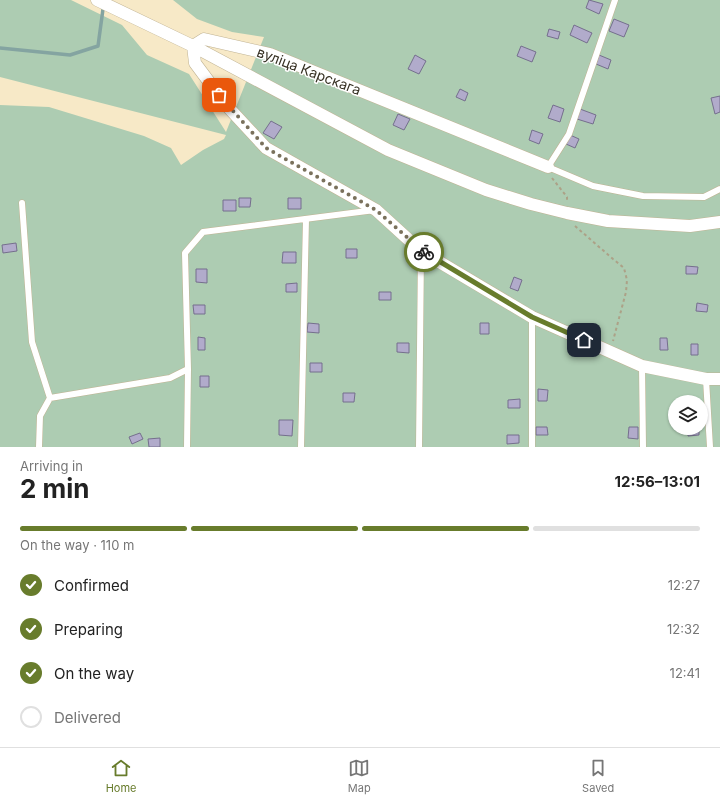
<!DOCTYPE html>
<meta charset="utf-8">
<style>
:root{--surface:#fff;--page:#f6f6f6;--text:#222;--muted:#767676;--line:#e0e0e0;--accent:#687c2c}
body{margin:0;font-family:Inter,sans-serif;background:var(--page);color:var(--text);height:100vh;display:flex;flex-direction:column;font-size:15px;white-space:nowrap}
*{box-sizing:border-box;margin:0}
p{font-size:13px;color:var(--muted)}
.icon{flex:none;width:22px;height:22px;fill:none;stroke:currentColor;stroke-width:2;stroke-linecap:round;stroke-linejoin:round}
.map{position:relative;height:447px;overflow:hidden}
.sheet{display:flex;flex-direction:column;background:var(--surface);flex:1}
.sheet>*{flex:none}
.fabs{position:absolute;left:668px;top:395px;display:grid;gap:8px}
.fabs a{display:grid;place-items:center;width:40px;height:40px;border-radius:50%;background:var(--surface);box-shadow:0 1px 3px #0004;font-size:20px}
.pin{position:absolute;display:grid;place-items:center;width:34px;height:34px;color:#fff;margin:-17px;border-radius:8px;box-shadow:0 2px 6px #0006}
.courier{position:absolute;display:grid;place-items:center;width:40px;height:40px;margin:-20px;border:3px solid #687c2c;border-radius:50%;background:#fff;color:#222;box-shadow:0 1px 5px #0007}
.head em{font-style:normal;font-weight:700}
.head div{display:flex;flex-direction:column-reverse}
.head{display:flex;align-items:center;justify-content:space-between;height:68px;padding:0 20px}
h1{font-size:26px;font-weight:700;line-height:30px}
.bar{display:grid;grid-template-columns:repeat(4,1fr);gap:6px 4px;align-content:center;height:48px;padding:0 20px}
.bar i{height:5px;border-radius:3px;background:var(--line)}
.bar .selected{background:var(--accent)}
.bar p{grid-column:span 4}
ol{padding:0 20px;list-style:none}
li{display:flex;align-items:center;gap:12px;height:44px}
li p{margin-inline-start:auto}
li .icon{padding:4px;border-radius:50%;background:var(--accent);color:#fff;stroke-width:4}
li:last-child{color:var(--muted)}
li i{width:22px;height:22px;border:2px solid var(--line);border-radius:50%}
.tab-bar{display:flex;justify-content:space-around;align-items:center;height:56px;border-top:1px solid var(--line);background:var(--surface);font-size:11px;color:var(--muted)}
.tab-bar a{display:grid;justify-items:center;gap:2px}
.tab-bar .selected{color:var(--accent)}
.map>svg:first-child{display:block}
.green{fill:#adccb2;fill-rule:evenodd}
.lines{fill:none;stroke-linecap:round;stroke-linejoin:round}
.stream{stroke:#84a4a1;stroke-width:3.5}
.building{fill:#b1abcb;stroke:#756f8d}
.lane-casing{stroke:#c0b393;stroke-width:7}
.street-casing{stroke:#c0b393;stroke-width:13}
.path{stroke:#aca187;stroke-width:2;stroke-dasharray:3 3;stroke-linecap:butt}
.lane{stroke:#fff;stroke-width:6}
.street{stroke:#fff;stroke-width:12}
.done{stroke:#7a715c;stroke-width:4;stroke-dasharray:0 7.2}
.route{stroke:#687c2c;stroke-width:5}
.labels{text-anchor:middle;stroke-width:3;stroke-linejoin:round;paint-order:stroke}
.street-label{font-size:14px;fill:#363023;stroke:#fff}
</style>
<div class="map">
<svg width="720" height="447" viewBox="0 0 720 447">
<rect width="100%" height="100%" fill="#f7e9c7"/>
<path class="green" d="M 0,0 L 71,0 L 122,25 L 147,55 L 189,74 L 226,132 L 264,37 L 232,32 L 197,19 L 173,0 L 720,0 L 720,447 L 0,447 L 0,105 L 49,107 L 144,136 L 171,148 L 181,165 L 203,150 L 224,139 L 226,135 L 0,77 ZM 675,402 L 701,402 L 701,428 L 675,428 Z"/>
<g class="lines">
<path class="stream" d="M 0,48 L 70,55 L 98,46 L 103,9"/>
</g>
<path class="building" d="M 589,0 L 603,4 L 599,14 L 586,8 Z
M 614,19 L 629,25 L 624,37 L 609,31 Z
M 574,25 L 592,33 L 587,43 L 570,35 Z
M 549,29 L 560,32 L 558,39 L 547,36 Z
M 521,46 L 536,52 L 532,62 L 517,56 Z
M 415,55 L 426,61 L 419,74 L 408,69 Z
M 599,55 L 611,60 L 608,69 L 596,64 Z
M 460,89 L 468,93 L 465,101 L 456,97 Z
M 720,96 L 720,112 L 715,114 L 711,98 Z
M 553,105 L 564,109 L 560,122 L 548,118 Z
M 580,109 L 596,115 L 593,124 L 577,119 Z
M 398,114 L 410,119 L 404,130 L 393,125 Z
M 271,121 L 282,127 L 274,139 L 263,133 Z
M 532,130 L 543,134 L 539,144 L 529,140 Z
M 570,135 L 579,139 L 575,148 L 566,144 Z
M 239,198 L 251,198 L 250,207 L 239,207 Z
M 288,198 L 301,198 L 301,209 L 288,209 Z
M 223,200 L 236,200 L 236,211 L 223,211 Z
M 16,243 L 17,251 L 3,253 L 2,245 Z
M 346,249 L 357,249 L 357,258 L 346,258 Z
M 283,252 L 296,252 L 296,263 L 282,263 Z
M 686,266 L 698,267 L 697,274 L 686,274 Z
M 196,269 L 207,269 L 207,283 L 196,282 Z
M 514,277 L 522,280 L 518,291 L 510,288 Z
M 297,283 L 297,292 L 286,292 L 286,284 Z
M 379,292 L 391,292 L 391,300 L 379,300 Z
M 697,303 L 708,305 L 707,312 L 696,311 Z
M 193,305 L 205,305 L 205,314 L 194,314 Z
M 308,323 L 319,324 L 319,333 L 307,332 Z
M 480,323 L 489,323 L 489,334 L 480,334 Z
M 198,337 L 205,338 L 205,350 L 198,350 Z
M 660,338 L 667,338 L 668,350 L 660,350 Z
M 397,343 L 409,343 L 409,353 L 397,352 Z
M 691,344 L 698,344 L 698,355 L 691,355 Z
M 310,363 L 322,363 L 322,372 L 310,372 Z
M 200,376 L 209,376 L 209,387 L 200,387 Z
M 538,389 L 548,390 L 547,401 L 538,401 Z
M 343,393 L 355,393 L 354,402 L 343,402 Z
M 520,399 L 520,408 L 508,408 L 508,400 Z
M 279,420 L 293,420 L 292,436 L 279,435 Z
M 536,427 L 547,427 L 548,435 L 536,435 Z
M 629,427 L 638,427 L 638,439 L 628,438 Z
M 688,428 L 699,428 L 699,435 L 688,436 Z
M 140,433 L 143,439 L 132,444 L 129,437 Z
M 507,435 L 519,435 L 519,443 L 507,444 Z
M 160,438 L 160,447 L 149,447 L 148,439 Z"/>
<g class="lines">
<g class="lane-casing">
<path id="lane" d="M 615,0 L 569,134 L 548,167 L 593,186 L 643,196 L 704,197 L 720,189
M 22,203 L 32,342 L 50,398
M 642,366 L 643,447
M 706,379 L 710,447
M 39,447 L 40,416 L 50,398 L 170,378 L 188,369 L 185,253 L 203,232 L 375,210
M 187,447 L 188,369
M 301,447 L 306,219
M 419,447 L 421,251
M 532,447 L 532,317"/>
</g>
<g class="street-casing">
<path id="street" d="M 97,0 L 193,46 L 388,150 L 486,190 L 531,204 L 567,213 L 608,221 L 690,226 L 720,222
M 548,167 L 270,54 L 204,39 L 193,46 L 195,63 L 227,106 L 266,148 L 376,210 L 421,251 L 532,317 L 642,366 L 706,379 L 720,379"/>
</g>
<path class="path" d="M 552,178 L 567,197 L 567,202
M 575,226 L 613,259 L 624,268 L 627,280 L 626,292 L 613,341"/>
<use href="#lane" class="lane"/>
<use href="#street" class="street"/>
</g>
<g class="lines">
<path class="done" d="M 219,95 L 266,148 L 376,210 L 424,252"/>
<path class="route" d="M 424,252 L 532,317 L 584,340"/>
</g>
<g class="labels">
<g class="street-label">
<text transform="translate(309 71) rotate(21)" y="5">вуліца Карскага</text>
</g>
</g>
</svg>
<div class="fabs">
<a><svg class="icon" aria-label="layers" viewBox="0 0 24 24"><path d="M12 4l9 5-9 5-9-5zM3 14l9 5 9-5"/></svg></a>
</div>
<div class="pin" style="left:219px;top:95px;background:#ea580c"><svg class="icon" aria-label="bag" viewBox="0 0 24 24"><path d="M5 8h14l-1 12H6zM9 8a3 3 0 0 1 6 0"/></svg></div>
<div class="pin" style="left:584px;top:340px;background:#1f2937"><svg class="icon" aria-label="home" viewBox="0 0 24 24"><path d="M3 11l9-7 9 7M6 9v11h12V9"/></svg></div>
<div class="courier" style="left:424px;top:252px"><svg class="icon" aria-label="bike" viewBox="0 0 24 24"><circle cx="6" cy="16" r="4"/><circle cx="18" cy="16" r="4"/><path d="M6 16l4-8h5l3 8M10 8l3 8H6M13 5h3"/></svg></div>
</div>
<section class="sheet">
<div class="head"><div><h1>2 min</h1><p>Arriving in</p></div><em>12:56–13:01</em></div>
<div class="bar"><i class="selected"></i><i class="selected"></i><i class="selected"></i><i></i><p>On the way · 110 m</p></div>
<ol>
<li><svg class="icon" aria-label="check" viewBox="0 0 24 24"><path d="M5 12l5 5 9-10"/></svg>Confirmed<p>12:27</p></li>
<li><svg class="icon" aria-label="check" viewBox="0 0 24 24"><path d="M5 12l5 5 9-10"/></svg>Preparing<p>12:32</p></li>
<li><svg class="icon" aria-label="check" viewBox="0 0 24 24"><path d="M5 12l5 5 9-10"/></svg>On the way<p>12:41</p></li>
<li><i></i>Delivered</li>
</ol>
</section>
<nav class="tab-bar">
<a class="selected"><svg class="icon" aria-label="home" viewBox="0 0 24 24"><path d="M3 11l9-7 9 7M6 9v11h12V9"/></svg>Home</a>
<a><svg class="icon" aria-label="map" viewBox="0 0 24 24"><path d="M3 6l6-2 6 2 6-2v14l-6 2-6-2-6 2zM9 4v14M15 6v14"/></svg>Map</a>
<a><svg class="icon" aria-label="saved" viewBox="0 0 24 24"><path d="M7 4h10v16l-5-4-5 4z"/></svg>Saved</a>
</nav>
